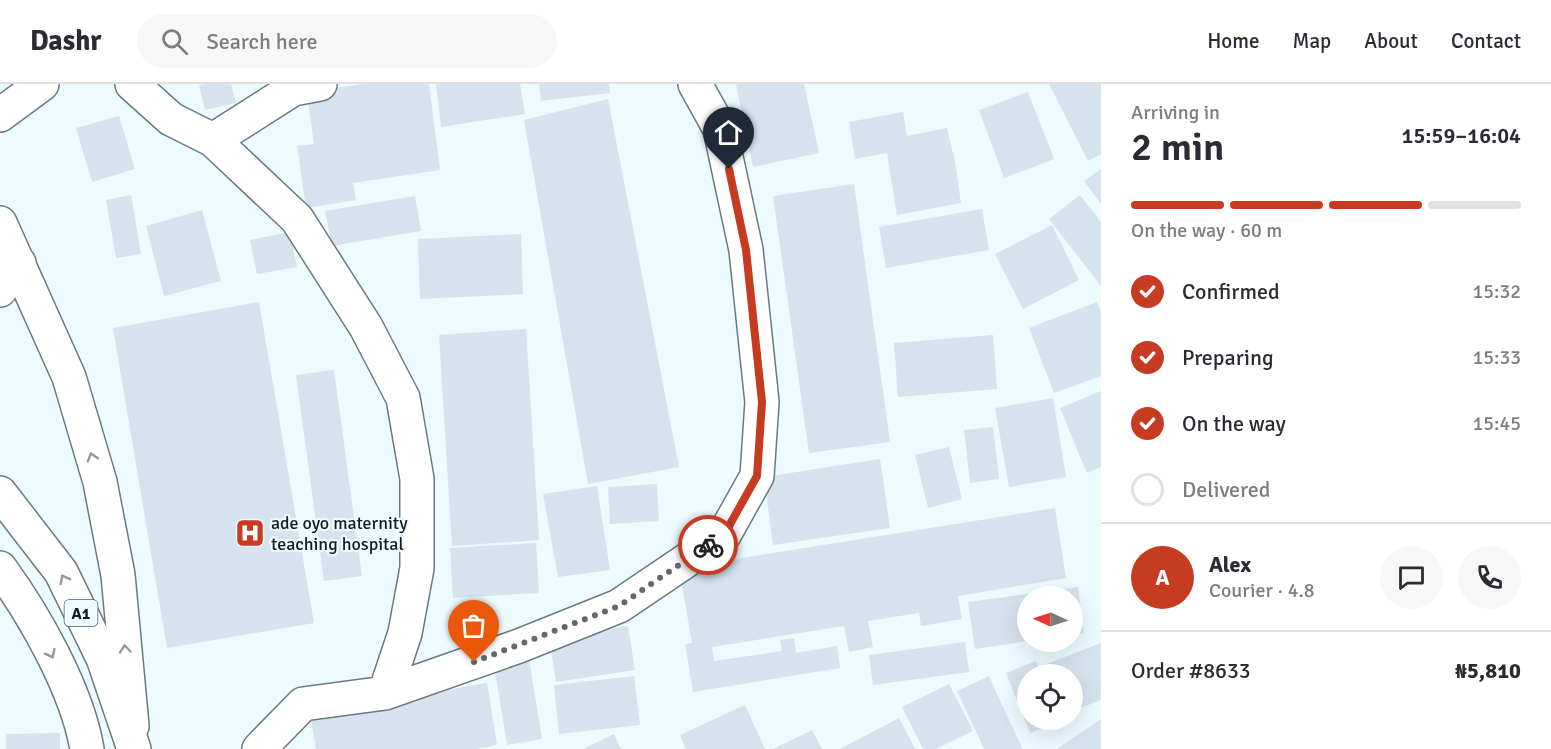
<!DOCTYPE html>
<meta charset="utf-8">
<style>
:root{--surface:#fff;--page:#f7f7f7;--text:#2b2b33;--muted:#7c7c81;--line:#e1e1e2;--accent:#c63b22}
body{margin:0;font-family:Signika,sans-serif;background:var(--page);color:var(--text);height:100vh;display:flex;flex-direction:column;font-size:22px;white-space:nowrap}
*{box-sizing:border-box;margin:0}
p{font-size:20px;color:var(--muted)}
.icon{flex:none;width:33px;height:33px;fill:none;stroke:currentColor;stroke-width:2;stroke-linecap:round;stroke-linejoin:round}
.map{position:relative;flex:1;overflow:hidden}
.drawer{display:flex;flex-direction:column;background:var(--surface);width:450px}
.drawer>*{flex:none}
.needle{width:39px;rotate:273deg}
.controls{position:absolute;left:1017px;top:502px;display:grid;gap:12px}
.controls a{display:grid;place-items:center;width:66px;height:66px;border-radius:50%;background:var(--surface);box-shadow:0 6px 24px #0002;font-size:30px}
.pin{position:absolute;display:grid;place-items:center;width:51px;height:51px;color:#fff;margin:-62px -26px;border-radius:50% 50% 50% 0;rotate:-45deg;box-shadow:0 0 6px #0007}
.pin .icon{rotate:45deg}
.courier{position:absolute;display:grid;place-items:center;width:60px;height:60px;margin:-30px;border:4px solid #c63b22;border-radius:50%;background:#fff;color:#222;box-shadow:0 2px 8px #0007}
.headline em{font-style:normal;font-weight:600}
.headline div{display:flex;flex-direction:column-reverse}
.headline{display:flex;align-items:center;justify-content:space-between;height:102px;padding:0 30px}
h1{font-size:39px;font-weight:600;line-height:45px}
.bar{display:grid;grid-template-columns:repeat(4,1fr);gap:9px 6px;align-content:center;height:72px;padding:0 30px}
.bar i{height:8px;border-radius:4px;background:var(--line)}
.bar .on{background:var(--accent)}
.bar p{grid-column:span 4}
.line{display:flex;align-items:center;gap:15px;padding:0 30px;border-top:2px solid var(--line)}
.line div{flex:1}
.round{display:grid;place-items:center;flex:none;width:63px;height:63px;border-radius:32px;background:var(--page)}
ol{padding:0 30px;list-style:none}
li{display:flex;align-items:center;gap:18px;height:66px}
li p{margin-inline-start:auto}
li .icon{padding:6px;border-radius:50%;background:var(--accent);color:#fff;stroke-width:4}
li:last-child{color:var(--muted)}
li i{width:33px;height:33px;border:3px solid var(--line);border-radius:50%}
header{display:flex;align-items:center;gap:36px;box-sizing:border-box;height:84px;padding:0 30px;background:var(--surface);border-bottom:2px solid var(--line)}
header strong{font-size:28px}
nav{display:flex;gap:33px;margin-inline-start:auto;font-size:21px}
.search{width:420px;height:54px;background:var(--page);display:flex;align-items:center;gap:15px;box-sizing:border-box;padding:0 21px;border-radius:33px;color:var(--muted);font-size:22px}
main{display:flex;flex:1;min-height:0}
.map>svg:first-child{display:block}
.building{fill:#d7e2ef}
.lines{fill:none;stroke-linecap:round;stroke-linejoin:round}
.minor-casing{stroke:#6a7b80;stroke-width:36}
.highway-casing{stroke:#6a7b80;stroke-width:36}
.minor{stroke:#fff;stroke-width:33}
.highway{stroke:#fff;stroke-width:33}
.oneway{stroke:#96999a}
.done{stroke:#606a6d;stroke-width:6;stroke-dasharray:0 10.8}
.route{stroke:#c63b22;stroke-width:8}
.labels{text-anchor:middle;stroke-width:4.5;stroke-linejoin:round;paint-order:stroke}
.shield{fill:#ebfbff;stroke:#555f62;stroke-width:1.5}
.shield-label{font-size:16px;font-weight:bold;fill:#151c1e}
.poi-label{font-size:18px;fill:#151c1e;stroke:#ebfbff;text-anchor:start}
</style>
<header>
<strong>Dashr</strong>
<div class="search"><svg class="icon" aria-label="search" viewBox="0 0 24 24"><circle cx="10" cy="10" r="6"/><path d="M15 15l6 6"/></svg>Search here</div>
<nav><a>Home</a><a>Map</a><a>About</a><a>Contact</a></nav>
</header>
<main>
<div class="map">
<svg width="1101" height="665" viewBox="0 0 1101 665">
<rect width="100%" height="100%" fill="#ebfbff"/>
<path class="building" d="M 205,0 L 231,0 L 236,19 L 205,26 L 199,1 Z
M 363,0 L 429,0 L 440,86 L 353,99 L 356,116 L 306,124 L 297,62 L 314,60 L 307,8 Z
M 436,0 L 520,0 L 525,30 L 441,43 Z
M 539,0 L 609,0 L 610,9 L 541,17 Z
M 736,0 L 804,0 L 819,69 L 753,83 Z
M 1049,0 L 1101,0 L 1101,70 L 1088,77 Z
M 1028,8 L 1054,75 L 1004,94 L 979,26 Z
M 608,15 L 679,383 L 588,400 L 524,36 Z
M 903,28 L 907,52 L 947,44 L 955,78 L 961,119 L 897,131 L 887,69 L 855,75 L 849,38 Z
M 119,32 L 135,85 L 92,98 L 76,44 Z
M 1101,85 L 1101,120 L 1084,97 Z
M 854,100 L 890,358 L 809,369 L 773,112 Z
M 131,111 L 141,170 L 116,174 L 106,116 Z
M 1080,111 L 1101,138 L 1101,202 L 1049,135 Z
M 415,112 L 421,147 L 332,162 L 325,127 Z
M 982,125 L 989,166 L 886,184 L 879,143 Z
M 202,126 L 221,197 L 164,212 L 146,142 Z
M 1052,141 L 1079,196 L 1023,225 L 995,170 Z
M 290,148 L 297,183 L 257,190 L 250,156 Z
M 521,150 L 523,210 L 420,215 L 418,155 Z
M 259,218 L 314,539 L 167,564 L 113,244 Z
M 1097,218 L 1101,228 L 1101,292 L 1054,309 L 1029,244 Z
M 526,245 L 539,456 L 452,462 L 439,251 Z
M 993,251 L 997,305 L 898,313 L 894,259 Z
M 334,286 L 362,492 L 324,497 L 296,291 Z
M 1101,307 L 1101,383 L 1087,389 L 1060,324 Z
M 1053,314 L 1066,393 L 1009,403 L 995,324 Z
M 993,343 L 999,395 L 970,399 L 964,346 Z
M 949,363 L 962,415 L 928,424 L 915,371 Z
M 880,375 L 890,444 L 773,461 L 764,393 Z
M 657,400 L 659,437 L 610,440 L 608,403 Z
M 597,402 L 610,486 L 558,493 L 543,410 Z
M 1055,424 L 1066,494 L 958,512 L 962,535 L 921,542 L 919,529 L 868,537 L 873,563 L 849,568 L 844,542 L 712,563 L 714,577 L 782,567 L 780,556 L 794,554 L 796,569 L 837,562 L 840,584 L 693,608 L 685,560 L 692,559 L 679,484 Z
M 536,459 L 539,509 L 453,514 L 450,464 Z
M 1078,503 L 1084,549 L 1072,551 L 1072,513 L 1028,513 L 1028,557 L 975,565 L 968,518 Z
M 628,542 L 635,586 L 556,598 L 549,554 Z
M 965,558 L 969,588 L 873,601 L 869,571 Z
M 1101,559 L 1101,616 L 1072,627 L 1072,591 L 1047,591 L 1044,581 Z
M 529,575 L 542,655 L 507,661 L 494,581 Z
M 1036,577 L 1042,591 L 1028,591 L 1028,636 L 1061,636 L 1030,649 L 1006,589 Z
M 634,592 L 640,641 L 559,650 L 554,601 Z
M 989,592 L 1003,623 L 1023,665 L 984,665 L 957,607 Z
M 487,599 L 497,661 L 476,665 L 316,665 L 310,630 Z
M 949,600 L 973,647 L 936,665 L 923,665 L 902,623 Z
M 745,621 L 765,665 L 686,665 L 680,651 Z
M 899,634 L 915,665 L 840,665 Z
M 1101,635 L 1101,665 L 1057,665 L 1076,652 Z
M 812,646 L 822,665 L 773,665 Z
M 60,649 L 60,665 L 6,665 L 6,650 Z
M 614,650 L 621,665 L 583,665 Z"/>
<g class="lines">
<g class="minor-casing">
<path id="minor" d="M 132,0 L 171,35 L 213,56 L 297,135 L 366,243 L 403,314 L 417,395 L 417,484 L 405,549 L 385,609
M 0,31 L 42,0
M 213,56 L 293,5 L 320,0
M 0,139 L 69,293 L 100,398 L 118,491 L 132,642
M 0,206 L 19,179
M 259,665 L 303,620 L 385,609 L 519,562 L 619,522 L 724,451 L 757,392 L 762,318 L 746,166 L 720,45 L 695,0"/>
</g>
<g class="highway-casing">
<path id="highway" d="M 0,409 L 61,488 L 103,574 L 134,665
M 0,484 C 35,532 77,606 87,665"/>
</g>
<use href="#minor" class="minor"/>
<use href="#highway" class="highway"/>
</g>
<defs><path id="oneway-chevron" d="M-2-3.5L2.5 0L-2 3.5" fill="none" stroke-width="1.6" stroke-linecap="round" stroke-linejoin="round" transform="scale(1.5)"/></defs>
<g class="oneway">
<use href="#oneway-chevron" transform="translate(92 373) rotate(-107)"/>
<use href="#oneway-chevron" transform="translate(64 495) rotate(-118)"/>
<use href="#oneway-chevron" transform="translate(125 565) rotate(-95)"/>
<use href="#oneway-chevron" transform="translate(51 570) rotate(63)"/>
</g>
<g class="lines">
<path class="done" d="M 474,578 L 619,522 L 708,461"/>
<path class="route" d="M 708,461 L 724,451 L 757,392 L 762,318 L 746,166 L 729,85"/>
</g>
<defs>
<g id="hospital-square" transform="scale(1.5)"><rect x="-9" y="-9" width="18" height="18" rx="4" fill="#c63b22" stroke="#ebfbff"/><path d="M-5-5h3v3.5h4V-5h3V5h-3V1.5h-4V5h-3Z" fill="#fff"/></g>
</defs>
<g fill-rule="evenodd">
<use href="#hospital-square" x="250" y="449"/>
</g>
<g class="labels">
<rect class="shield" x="64.5" y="516" width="33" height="26" rx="4.5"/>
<g class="shield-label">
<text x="81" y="535">A1</text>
</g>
<g class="poi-label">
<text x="271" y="445">ade oyo maternity<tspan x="271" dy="21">teaching hospital</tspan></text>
</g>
</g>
</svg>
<div class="controls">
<a><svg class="needle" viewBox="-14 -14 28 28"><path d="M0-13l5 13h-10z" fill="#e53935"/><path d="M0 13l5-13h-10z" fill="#7c7c81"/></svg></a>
<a><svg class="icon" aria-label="locate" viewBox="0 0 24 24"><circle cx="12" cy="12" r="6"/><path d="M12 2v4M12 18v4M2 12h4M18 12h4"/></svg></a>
</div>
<div class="pin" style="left:474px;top:578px;background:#ea580c"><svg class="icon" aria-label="bag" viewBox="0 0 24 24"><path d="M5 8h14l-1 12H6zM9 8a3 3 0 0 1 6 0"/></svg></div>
<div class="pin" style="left:729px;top:85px;background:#1f2937"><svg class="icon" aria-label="home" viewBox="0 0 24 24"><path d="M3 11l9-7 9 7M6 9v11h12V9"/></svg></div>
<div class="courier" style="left:708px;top:461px"><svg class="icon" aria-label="bike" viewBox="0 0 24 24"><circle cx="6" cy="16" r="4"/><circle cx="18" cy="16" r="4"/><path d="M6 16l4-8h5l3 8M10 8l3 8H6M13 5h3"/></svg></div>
</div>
<section class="drawer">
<div class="headline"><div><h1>2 min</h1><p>Arriving in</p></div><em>15:59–16:04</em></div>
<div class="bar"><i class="on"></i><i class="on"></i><i class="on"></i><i></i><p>On the way · 60 m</p></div>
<ol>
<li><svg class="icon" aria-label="check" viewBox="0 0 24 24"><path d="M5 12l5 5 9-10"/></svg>Confirmed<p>15:32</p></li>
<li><svg class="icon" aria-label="check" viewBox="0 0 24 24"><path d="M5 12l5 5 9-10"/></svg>Preparing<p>15:33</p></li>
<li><svg class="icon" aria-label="check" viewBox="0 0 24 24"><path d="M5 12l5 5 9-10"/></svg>On the way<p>15:45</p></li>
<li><i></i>Delivered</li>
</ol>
<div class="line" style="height:108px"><b class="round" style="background:var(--accent);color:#fff">A</b><div><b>Alex</b><p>Courier · 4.8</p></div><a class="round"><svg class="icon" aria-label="chat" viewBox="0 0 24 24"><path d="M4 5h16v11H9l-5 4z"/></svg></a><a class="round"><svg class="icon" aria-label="phone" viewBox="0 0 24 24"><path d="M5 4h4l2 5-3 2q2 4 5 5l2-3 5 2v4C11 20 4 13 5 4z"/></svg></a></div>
<div class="line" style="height:78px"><div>Order #8633</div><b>₦5,810</b></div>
</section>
</main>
